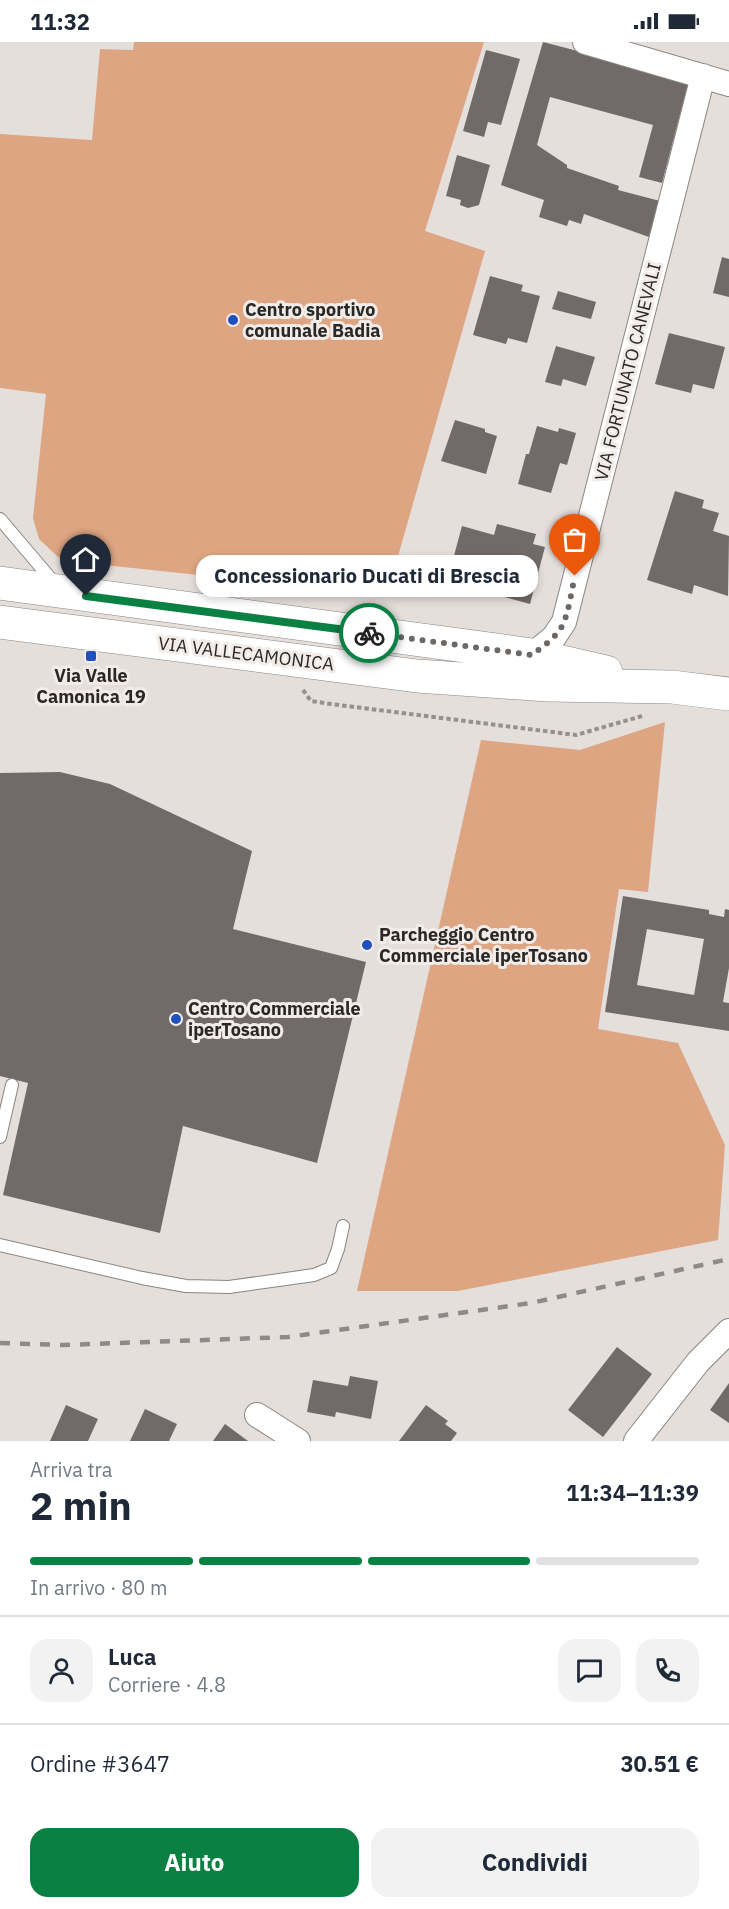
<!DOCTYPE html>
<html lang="it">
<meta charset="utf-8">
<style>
:root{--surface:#fff;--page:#f2f2f3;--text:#1f2937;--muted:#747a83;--line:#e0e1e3;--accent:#0b8043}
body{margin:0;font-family:"IBM Plex Sans",sans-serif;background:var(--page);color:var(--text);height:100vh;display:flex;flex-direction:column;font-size:22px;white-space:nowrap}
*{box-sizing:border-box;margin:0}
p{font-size:20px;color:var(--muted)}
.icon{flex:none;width:33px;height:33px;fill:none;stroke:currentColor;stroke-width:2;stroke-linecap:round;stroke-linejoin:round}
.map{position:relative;height:1399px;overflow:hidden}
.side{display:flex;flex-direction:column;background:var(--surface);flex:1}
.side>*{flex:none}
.pin{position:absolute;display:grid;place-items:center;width:51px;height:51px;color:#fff;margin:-62px -26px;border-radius:50% 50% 50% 0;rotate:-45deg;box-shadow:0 0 6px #0007}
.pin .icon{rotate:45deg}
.courier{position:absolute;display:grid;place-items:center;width:60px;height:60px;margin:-30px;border:4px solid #0b8043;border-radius:50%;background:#fff;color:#222;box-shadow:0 2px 8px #0007}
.bubble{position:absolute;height:42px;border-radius:18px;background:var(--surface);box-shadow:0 3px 9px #0003;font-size:20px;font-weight:700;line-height:42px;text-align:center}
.head em{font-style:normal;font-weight:700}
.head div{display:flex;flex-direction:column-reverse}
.head{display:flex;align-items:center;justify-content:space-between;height:102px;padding:0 30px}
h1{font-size:39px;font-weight:700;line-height:45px}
.bar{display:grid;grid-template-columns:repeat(4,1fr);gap:9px 6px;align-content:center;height:72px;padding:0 30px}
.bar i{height:8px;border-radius:4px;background:var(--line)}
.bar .current{background:var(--accent)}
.bar p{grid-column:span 4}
.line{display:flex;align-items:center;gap:15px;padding:0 30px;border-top:2px solid var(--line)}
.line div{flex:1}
.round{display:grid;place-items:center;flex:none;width:63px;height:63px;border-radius:18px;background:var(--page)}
.button{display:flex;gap:12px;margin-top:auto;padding:12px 30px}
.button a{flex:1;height:69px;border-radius:18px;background:var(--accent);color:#fff;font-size:24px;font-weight:700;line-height:69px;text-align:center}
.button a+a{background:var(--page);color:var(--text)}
.status{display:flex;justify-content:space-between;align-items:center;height:42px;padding:0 30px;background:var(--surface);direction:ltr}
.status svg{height:16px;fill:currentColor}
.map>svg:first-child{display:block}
.green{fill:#dda582}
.building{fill:#706b68;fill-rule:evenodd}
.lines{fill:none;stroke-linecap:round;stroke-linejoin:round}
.service-casing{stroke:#8a8582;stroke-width:14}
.minor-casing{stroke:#8a8582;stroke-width:26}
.secondary-casing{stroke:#8a8582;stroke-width:34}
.path{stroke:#95918f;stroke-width:4;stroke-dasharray:4.5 3;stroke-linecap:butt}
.service{stroke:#fff;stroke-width:12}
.minor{stroke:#fff;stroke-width:24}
.secondary{stroke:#fff;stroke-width:33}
.rail{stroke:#8e8a88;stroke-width:4.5;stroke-dasharray:10 10;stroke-linecap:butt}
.done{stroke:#6b6866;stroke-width:6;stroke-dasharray:0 10.8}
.route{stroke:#0b8043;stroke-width:8}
.poi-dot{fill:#1f51be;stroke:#f2ece9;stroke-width:2}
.labels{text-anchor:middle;stroke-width:6;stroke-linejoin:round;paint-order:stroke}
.poi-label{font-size:18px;font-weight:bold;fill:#2a2827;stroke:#f2ece9;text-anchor:start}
.street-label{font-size:18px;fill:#2a2827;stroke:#f2ece9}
</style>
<div class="status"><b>11:32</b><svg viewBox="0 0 49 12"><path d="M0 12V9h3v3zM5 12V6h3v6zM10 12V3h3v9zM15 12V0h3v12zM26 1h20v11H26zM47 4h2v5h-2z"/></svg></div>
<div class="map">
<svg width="729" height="1399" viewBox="0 0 729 1399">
<rect width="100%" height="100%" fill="#e5dfdc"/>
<path class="green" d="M 134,0 L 484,0 L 425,189 L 485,209 L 387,553 L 66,519 L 57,514 L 39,497 L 33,476 L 46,352 L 0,346 L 0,92 L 92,98 L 100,7 L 133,8 Z
M 665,680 L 648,850 L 619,847 L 598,987 L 678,1001 L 725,1103 L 718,1198 L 458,1249 L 357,1249 L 481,698 L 580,708 Z"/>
<path class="building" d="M 543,0 L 689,38 L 662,141 L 639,135 L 653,83 L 550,55 L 537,103 L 567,123 L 567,126 L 619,144 L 618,148 L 660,159 L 649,195 L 584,172 L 581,182 L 569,178 L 567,184 L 539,175 L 544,158 L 501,143 Z
M 486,8 L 520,17 L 501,83 L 488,80 L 484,95 L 463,89 Z
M 457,113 L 490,123 L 479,163 L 468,166 L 460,163 L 461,158 L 446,154 Z
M 722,215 L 729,217 L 729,255 L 713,251 Z
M 490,234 L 523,243 L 521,249 L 540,254 L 527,301 L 508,296 L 506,302 L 473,293 Z
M 558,249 L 596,260 L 591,277 L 552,267 Z
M 669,291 L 725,305 L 714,347 L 693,342 L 691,351 L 655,342 Z
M 556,304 L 595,315 L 586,344 L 563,337 L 561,344 L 545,340 Z
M 455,378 L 485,387 L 485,390 L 497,394 L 486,432 L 441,419 Z
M 537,384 L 558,390 L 559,386 L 576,391 L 567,423 L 560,421 L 551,451 L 518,442 L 526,412 L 529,412 Z
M 675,449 L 704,458 L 702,466 L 719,471 L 713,489 L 729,494 L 728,554 L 694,543 L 692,552 L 647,538 Z
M 497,482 L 536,492 L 533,502 L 545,505 L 530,562 L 437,537 L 440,529 L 449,532 L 462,484 L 494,493 Z
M 60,730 L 110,742 L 252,809 L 233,887 L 366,920 L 317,1121 L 183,1084 L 160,1191 L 3,1153 L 28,1041 L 0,1034 L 0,731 Z
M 623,854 L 709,868 L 709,872 L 724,875 L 725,867 L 729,868 L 729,926 L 723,960 L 729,961 L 729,989 L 605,970 ZM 647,887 L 704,897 L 694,953 L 637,943 Z
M 617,1305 L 652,1332 L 603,1395 L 568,1368 Z
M 350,1334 L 378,1339 L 371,1377 L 336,1370 L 335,1375 L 307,1370 L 313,1338 L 348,1344 Z
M 729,1341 L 729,1381 L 710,1368 Z
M 66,1363 L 98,1377 L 88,1399 L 50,1399 Z
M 426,1363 L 448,1379 L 445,1382 L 457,1391 L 451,1399 L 399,1399 Z
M 145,1367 L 177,1382 L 169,1399 L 130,1399 Z
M 225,1382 L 248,1399 L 213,1399 Z"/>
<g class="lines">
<g class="service-casing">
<path id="service" d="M 0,477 L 56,543
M 0,1095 L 12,1043
M 0,1203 L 142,1236 L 186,1244 L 229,1245 L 314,1233 L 331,1226 L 338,1207 L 343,1184"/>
</g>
<g class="minor-casing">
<path id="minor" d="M 585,0 L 729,42
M 532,613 L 554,595 L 564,580 L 703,34
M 257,1373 L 298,1399
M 636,1399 L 698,1320 L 729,1289"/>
</g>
<g class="secondary-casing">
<path id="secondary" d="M 0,541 L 532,613 L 606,630
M 0,580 L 417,634 L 548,643 L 672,645 L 729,652"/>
</g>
<path class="path" d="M 303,648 L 311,659 L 331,662 L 576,693 L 642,674"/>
<use href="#service" class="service"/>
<use href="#minor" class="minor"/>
<use href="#secondary" class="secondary"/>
<path class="rail" d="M 0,1301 L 63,1303 L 288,1295 L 531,1261 L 729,1217"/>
</g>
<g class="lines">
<path class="done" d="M 369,591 L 532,613 C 542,605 554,597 561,586 C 569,572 571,550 575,534"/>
<path class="route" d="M 86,554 L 369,591"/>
</g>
<g class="poi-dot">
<circle cx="233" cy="278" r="6"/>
<rect x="85" y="608" width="12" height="12" rx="3"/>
<circle cx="367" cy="903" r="6"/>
<circle cx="176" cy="977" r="6"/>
</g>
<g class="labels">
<g class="poi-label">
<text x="245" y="274">Centro sportivo<tspan x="245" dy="21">comunale Badia</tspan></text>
<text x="91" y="640" text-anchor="middle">Via Valle<tspan x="91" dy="21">Camonica 19</tspan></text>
<text x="379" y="899">Parcheggio Centro<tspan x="379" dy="21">Commerciale iperTosano</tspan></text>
<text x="188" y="973">Centro Commerciale<tspan x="188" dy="21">iperTosano</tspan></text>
</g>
<g class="street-label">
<text transform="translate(628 330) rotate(-76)" y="6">VIA FORTUNATO CANEVALI</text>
<text transform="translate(246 612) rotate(7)" y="6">VIA VALLECAMONICA</text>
</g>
</g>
</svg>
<div class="pin" style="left:575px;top:534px;background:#ea580c"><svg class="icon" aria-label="bag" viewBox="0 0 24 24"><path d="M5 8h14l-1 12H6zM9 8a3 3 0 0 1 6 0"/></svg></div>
<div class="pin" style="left:86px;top:554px;background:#1f2937"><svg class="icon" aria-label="home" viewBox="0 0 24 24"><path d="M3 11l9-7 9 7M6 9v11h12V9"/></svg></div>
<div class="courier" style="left:369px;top:591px"><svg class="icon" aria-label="bike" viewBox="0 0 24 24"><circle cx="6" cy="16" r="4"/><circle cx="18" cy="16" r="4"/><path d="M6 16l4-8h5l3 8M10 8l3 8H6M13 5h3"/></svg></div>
<div class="bubble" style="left:196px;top:513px;width:342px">Concessionario Ducati di Brescia</div>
</div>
<section class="side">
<div class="head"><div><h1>2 min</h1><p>Arriva tra</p></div><em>11:34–11:39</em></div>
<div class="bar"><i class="current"></i><i class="current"></i><i class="current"></i><i></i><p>In arrivo · 80 m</p></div>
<div class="line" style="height:108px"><a class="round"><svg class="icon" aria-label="person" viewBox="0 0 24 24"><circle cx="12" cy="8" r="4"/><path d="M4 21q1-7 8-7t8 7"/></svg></a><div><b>Luca</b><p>Corriere · 4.8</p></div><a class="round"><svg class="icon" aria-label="chat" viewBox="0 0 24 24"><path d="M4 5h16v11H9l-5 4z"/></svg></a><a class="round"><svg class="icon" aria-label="phone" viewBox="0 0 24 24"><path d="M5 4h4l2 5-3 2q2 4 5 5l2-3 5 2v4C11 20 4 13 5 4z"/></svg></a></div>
<div class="line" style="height:78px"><div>Ordine #3647</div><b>30.51 €</b></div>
<div class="button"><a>Aiuto</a><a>Condividi</a></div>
</section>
